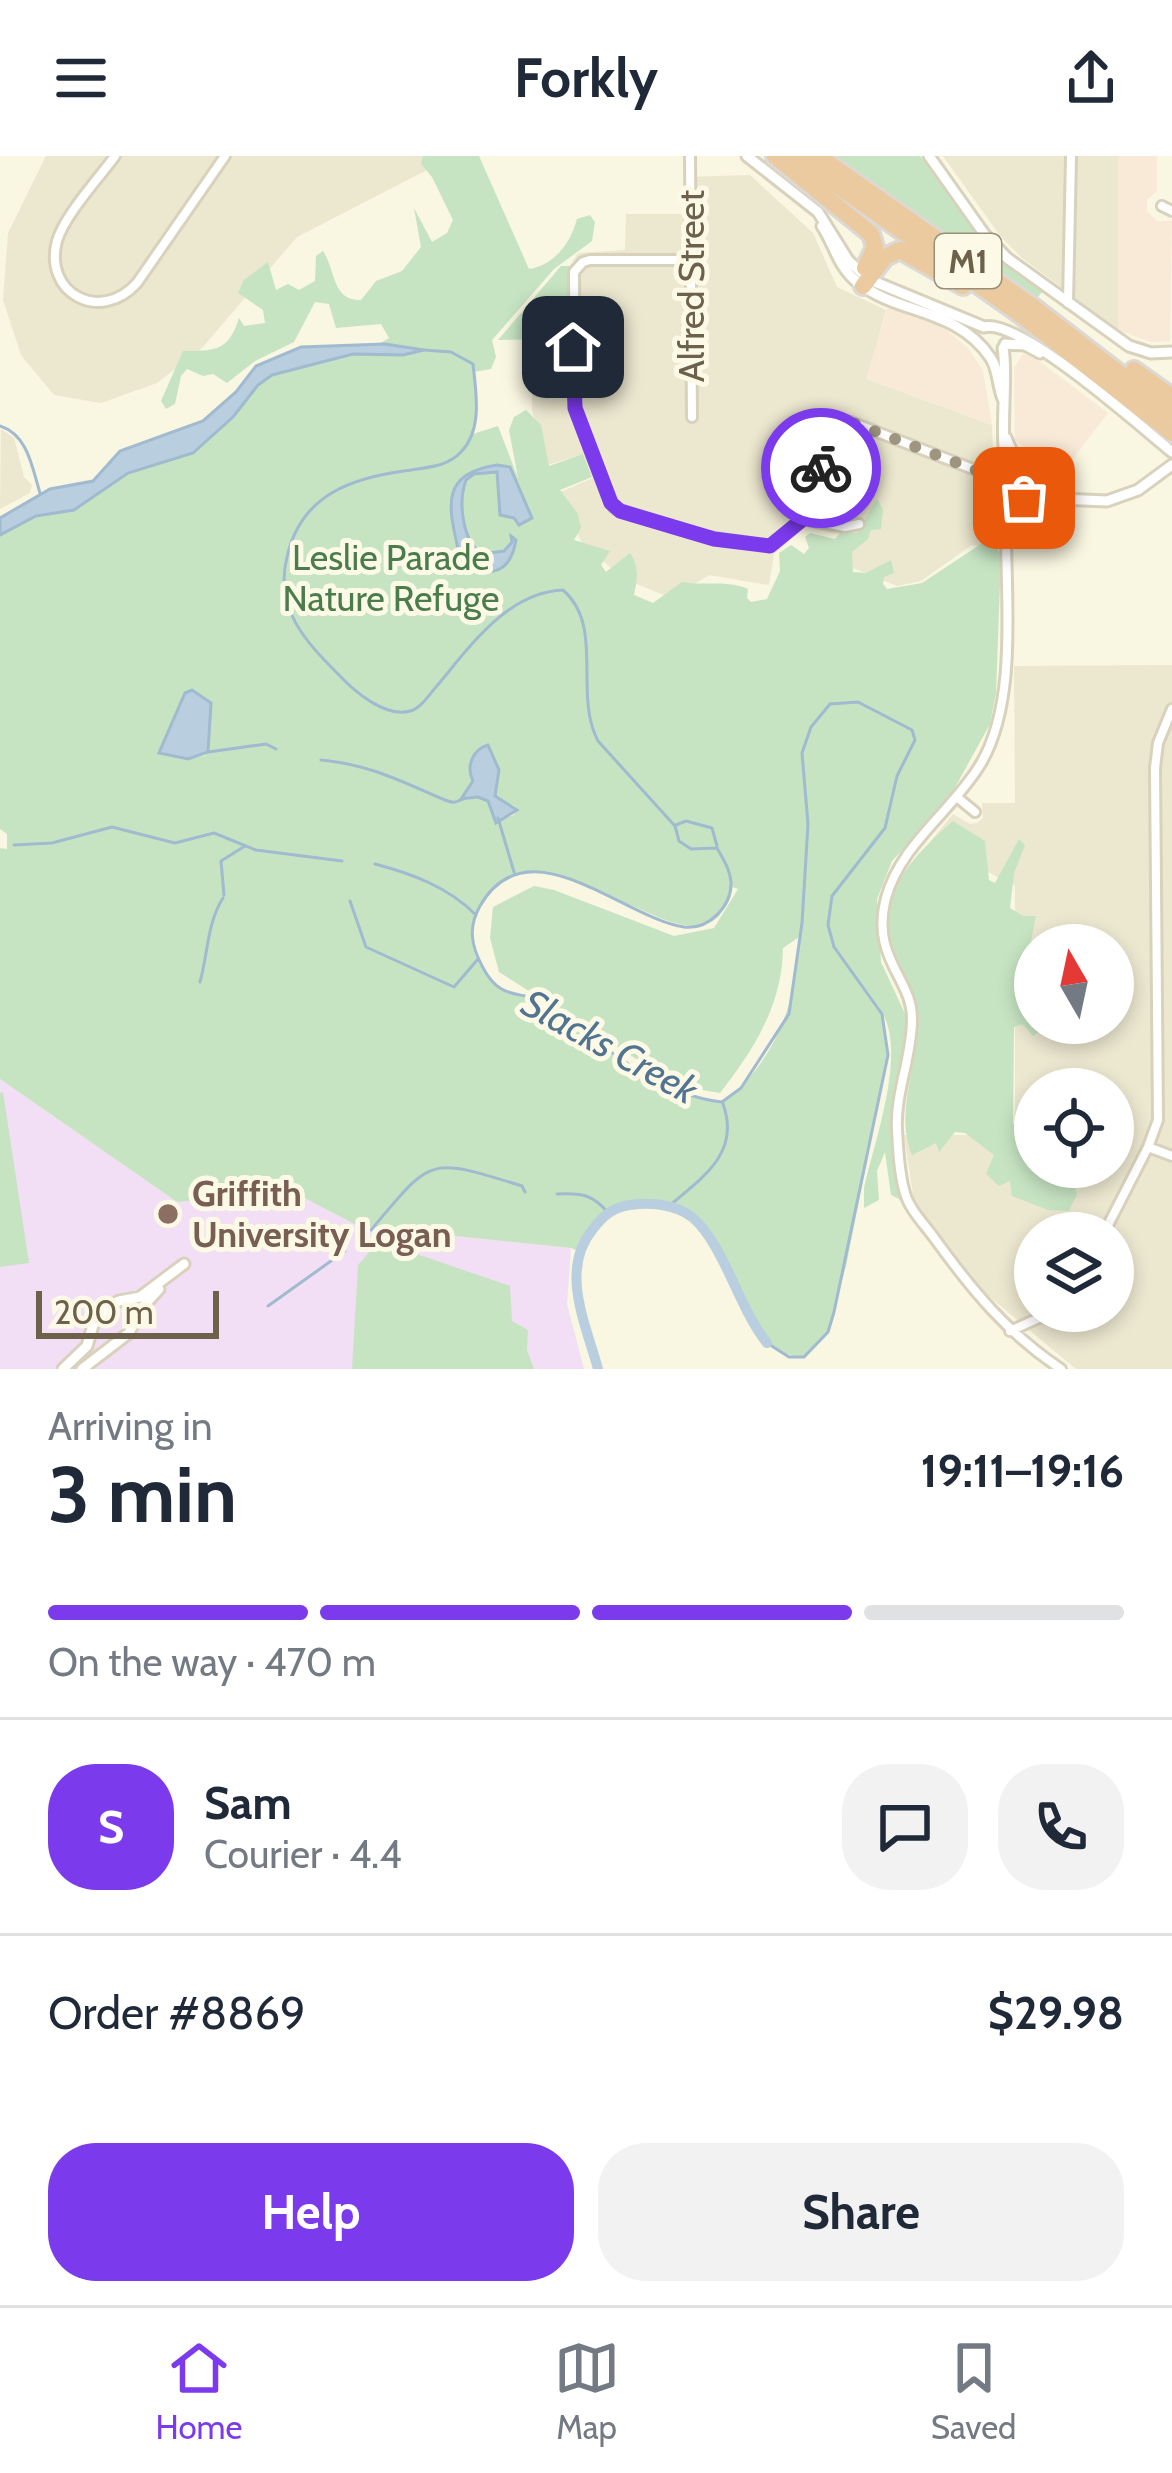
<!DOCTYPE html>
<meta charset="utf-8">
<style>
:root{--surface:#fff;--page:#f2f2f3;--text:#1f2937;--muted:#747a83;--line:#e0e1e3;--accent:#7c3aed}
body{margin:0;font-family:Cabin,sans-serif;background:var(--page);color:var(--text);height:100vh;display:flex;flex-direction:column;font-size:45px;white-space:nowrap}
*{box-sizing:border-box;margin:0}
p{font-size:39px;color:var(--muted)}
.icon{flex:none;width:66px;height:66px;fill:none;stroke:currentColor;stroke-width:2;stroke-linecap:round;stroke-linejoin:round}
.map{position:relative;height:1213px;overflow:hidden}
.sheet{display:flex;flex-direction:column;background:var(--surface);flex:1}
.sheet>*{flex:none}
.needle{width:78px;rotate:351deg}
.fabs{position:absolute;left:1014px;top:768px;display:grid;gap:24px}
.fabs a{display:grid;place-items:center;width:120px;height:120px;border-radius:50%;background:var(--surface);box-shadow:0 6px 18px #0003;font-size:60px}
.scale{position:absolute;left:36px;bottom:30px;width:183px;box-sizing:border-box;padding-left:12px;border:6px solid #6d614b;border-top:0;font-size:33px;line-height:42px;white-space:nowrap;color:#6d614b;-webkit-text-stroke:9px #fcfae7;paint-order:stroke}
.pin{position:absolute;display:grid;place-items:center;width:102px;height:102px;color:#fff;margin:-51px;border-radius:24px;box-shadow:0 6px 18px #0006}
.courier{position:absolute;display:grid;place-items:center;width:120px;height:120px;margin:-60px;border:9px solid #7c3aed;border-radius:50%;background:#fff;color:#222;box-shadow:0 3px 15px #0007}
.headline em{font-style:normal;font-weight:700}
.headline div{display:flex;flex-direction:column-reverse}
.headline{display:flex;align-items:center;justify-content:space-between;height:204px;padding:0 48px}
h1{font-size:78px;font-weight:700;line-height:90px}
.bar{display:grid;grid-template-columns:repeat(4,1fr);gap:18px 12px;align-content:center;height:144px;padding:0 48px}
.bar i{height:15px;border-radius:9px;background:var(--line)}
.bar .selected{background:var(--accent)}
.bar p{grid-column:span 4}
.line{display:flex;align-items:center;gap:30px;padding:0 48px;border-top:3px solid var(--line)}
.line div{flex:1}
.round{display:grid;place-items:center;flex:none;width:126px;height:126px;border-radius:48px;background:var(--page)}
.cta{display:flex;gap:24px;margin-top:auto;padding:24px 48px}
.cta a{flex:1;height:138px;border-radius:48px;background:var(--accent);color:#fff;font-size:48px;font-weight:700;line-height:138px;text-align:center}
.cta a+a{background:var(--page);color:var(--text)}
header{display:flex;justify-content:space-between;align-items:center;height:156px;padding:0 48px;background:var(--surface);font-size:54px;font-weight:700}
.tabs{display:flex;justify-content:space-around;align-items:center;height:168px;border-top:3px solid var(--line);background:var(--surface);font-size:33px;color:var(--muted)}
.tabs a{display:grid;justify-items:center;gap:6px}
.tabs .selected{color:var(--accent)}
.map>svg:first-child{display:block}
.residential{fill:#ece7cf;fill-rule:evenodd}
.commercial{fill:#f8ead6}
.education{fill:#f3dff5}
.green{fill:#c6e4c2;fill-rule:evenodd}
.water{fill:#b9cedf;stroke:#a0bad0;stroke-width:3}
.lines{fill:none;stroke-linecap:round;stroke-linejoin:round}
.stream{stroke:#a0bad0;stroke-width:3}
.river{stroke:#b9cedf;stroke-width:10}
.minor-casing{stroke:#d8d2bd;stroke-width:14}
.tertiary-casing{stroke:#d8d2bd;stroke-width:15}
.motorway-casing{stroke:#dcd9d4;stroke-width:22}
.minor{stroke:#fff;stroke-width:8}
.tertiary{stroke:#fff;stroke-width:9}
.motorway{stroke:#ecca9f;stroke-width:16}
.done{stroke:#9e9580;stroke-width:12;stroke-dasharray:0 21.6}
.route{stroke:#7c3aed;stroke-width:15}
.education-dot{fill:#8d6e63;stroke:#fcfae7;stroke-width:4.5}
.labels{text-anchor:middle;stroke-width:10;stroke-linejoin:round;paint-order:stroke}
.shield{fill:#fcfae7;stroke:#988f7a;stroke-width:3}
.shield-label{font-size:33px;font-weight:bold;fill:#6d614b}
.street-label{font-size:36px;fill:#6d614b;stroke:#fcfae7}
.park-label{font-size:36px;fill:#4b7c4b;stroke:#fcfae7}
.education-label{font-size:36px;font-weight:bold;fill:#785e54;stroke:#fcfae7;text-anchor:start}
.water-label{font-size:39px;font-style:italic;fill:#527491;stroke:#fcfae7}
</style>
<header><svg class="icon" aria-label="menu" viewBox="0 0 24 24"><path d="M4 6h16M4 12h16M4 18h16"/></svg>Forkly<svg class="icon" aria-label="share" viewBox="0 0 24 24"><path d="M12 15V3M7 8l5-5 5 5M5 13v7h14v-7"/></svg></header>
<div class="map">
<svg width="1172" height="1213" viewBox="0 0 1172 1213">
<rect width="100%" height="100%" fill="#f9f6e1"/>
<path class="residential" d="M 46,0 L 454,0 L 297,81 L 202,192 L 157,227 L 101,247 L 54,239 L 21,199 L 3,144 L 8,77 Z
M 943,0 L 1118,0 L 1118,174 L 1022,102 L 1001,81 Z
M 750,19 L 813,77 L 837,131 L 886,154 L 867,223 L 992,269 L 997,393 L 972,389 L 921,425 L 897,430 L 843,408 L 844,380 L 806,371 L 774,398 L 769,429 L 709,419 L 671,442 L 622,422 L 581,385 L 558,337 L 593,322 L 583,298 L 548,309 L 532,254 L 532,184 L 567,183 L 570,110 L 578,97 L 625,94 L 626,58 L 684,58 L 687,21 Z
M 1,273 L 14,282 L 24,321 L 32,329 L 30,337 L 0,353 Z
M 1172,509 L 1172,1213 L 1076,1213 L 979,1132 L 914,1045 L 904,979 L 1015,979 L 1015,730 L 930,686 L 953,658 L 970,668 L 977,667 L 983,662 L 982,647 L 1015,647 L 1014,510 ZM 1035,789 L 1113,789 L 1113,867 L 1035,867 ZM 1035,933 L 1113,933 L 1113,1011 L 1035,1011 ZM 1035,1077 L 1113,1077 L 1113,1155 L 1035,1155 Z"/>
<path class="commercial" d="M 1118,0 L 1157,0 L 1157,35 L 1147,44 L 1147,55 L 1157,65 L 1172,65 L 1170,185 L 1151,186 L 1118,174 Z
M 888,150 L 943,171 L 969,193 L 983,215 L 992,269 L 866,222 Z
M 1023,198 L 1035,202 L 1108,257 L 1061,318 L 1015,284 L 1014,212 Z"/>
<path class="education" d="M 0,923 L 177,1046 L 295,1037 L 358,1070 L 571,1092 L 567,1148 L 584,1213 L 0,1213 Z"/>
<path class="green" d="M 423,0 L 479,0 L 529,113 C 555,109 571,86 577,63 L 590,59 L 595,66 L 592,85 L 554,113 L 492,184 L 496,201 L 491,213 L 474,216 L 476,265 L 473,278 L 498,270 L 518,322 L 509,274 L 514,261 L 526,254 L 541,269 L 549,310 L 583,298 L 592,321 L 560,334 L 578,358 L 581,372 L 574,384 L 610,395 L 601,409 L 606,416 L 630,397 C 640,412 637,423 634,439 L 653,447 L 682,426 C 705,430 727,424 748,433 L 747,442 L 751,446 L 767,443 L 780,415 L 779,397 L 791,389 L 804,398 L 809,392 L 805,381 L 810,377 L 835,383 L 841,376 L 857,377 L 877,343 L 883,353 L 881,373 L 871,374 L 868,383 L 852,396 L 853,416 L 866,417 L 891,404 L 894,417 L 884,421 L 883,428 L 887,433 L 922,427 L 987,384 L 979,363 L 979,341 L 986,340 L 989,374 L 1001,401 L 996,537 L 990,568 L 946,648 L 892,705 L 877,743 L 881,806 L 907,862 L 893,971 L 901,1044 L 891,1039 L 885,996 L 877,1015 L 879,1044 L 864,1052 L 864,1032 C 874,986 906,901 883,858 L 888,899 L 846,1110 L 828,1176 L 804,1201 C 713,1197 747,1033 631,1049 C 604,1052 590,1073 580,1096 L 571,1092 L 358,1070 L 295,1037 L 177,1046 L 0,923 L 0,692 L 7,693 L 7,678 L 0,673 L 0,367 L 200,276 L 260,216 L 369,194 L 389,182 L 381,168 L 336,172 L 329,148 L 315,146 L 294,186 L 255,205 L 227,227 L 213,218 L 203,220 L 187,213 L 181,220 L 175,248 L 166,253 L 161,245 L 183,195 C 212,194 228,198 239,162 L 244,170 L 265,167 L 263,154 L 238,137 L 244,124 L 268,106 L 276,134 L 288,128 L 299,134 L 315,125 L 316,100 L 323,95 C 336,115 332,145 361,144 L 376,125 L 402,115 L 421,91 L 414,52 L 432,86 L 447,77 L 453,64 L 432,21 L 421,8 ZM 185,537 L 211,553 L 206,599 L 188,603 L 159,596 ZM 481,591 L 490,592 L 499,614 L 495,640 L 516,651 L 514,659 L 494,665 L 492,651 L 484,642 L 461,644 L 473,625 C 465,611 472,602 481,591 ZM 535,715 L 552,718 C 576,727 600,736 624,746 C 660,761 721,799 730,730 L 738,733 L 714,772 L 674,780 L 554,734 L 534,730 L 493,751 L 490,782 L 499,816 L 679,930 L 720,937 C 754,893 782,850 783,792 L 799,781 C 798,844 775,908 722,946 C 676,941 613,901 575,873 C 563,864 553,850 539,844 C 517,835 500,839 484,816 C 469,793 468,770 482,747 C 494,727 512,717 535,715 Z
M 834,0 L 920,0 L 985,89 L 1043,135 L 1037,142 Z
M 561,110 L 570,110 L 568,183 L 498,184 Z
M 953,665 L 985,685 L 989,724 L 995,727 L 1019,683 L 1025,689 L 1014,717 L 1010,752 L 1023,760 L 1036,760 L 1031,785 L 1035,789 L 1035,867 L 1052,867 L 1033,880 L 1023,868 L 1014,871 L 1013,967 L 1030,980 L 1035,971 L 1035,1011 L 1073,1011 L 1071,1024 L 1077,1038 L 1069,1055 L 1048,1054 L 1012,1040 L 1010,1025 L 999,1030 L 986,1018 L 994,999 L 965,977 L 955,976 L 939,996 L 936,987 L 912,999 C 893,953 921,906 917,860 C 915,842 900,826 894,809 C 871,744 908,704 953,665 Z
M 3,936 L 29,1107 L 0,1111 L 0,937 Z
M 379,1085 L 510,1130 L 512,1165 L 528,1174 L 527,1194 L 534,1213 L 352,1213 L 358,1109 Z"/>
<path class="water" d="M 385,188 L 424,194 L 403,199 L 353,198 L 272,219 L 258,229 L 233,261 L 193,297 L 128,317 L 74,354 L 36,360 L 0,379 L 0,362 L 50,333 L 93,325 L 120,295 L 203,265 L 236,236 L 256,210 L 301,191 Z
M 497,309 L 510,311 L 532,362 L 519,369 L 514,362 L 500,359 L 497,316 L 474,318 L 466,324 C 458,346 462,385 482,398 L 504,395 L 512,386 L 511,380 L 516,384 C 510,419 488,424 460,402 C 450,355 436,318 497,309 Z
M 192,534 L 211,547 L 208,596 L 188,603 L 159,597 L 185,537 Z
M 488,589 L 499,614 L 495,640 L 517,654 L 496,667 L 488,645 L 478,641 L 461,643 L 473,625 C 466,611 472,594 488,589 Z"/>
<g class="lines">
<path class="stream" d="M 424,194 L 451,196 L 473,208 C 476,237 483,273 461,296 C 448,310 430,311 411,314 C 353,321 301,338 287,401 C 274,452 305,485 339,519 C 354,535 385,562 410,555 C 420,553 429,539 436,531 C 469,492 507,436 563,434 C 605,470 573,538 598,585 L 675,670 L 679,685 L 691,693 L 717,692 C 723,703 730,713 731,726 C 732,750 709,774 684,771 C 623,762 528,666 480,750 C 468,771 471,789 482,810 C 502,849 522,831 549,850 C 599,887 658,939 722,946 L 741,932 L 789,858 L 802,767 L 808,668 L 802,597 L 811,571 L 830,548 L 858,546 L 912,574 L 915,584 L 897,620 L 885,672 L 832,740 L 828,769 L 834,791 L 882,858 L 888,899 L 834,1156 L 828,1176 L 804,1201 L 789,1201 L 767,1187
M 0,270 C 28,279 32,311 40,337
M 208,596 L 266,588 L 276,593
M 321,604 C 372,609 400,625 445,644 C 456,648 455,646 465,642
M 498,662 L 514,716
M 676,669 L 686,665 L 712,672 L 717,690
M 14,689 L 52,687 L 112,671 L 175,687 L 214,677 L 256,694 L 342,705
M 375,708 C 413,718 448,731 476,759
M 224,739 L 221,705 L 245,690
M 350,745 L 366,791 L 454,831 L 478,803
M 200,826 C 208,798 207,767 223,742
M 557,1038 C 581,1037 593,1038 608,1057
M 669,1050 C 702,1022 741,997 723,948
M 371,1074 C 432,1002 426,1000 522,1030 L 525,1036
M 268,1150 L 345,1095"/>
<path class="river" d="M 598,1213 C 586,1168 559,1114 593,1073 C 603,1060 613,1051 630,1049 C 650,1046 675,1048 692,1061 C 724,1088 738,1151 767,1187"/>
<g class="minor-casing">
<path id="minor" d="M 115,0 C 98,23 64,60 57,85 C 43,137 100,168 137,127 L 225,0
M 690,0 L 692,261
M 1162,50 L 1172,55
M 691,104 L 590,104 L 583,106 L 574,116 L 575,252 L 614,352 L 704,380 L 770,390 L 804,363 L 835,270 L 851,266 L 986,318 L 1009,321
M 1068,147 L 1071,0
M 1013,341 L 1006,366 C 1005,439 1019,545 980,609 C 952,655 900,689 886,742 C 870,803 913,822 912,864 C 912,901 895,937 897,973 C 898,993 899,1018 905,1037 C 909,1053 925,1069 935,1083 C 972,1134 1007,1177 1061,1213
M 804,363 L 845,371 L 859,368
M 958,642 L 975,656
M 1148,991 L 1172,1000
M 1104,1077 L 1148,991 L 1158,964 L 1155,612 L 1158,587 L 1172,553
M 1010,1175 L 1054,1155"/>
</g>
<g class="tertiary-casing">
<path id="tertiary" d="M 747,0 L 818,56 L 848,104 L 868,123 L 984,171 C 1018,161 1139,269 1172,296
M 929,0 L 985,79 L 1007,102 L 1129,190 L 1151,197 L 1172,196
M 822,70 C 834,88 838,110 856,125 C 897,159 956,151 990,201 C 999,213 997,231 1004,245
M 1005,188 L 1025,189 L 1040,197
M 1003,192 C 1009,223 996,298 1011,318
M 1006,282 L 1020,315 L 1057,342
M 1020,315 L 1006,325 L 1007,334 L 1013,341 L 1107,345 L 1138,334 L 1172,309
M 63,1213 L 87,1190 L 93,1169 L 108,1151 L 119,1145 L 140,1141 L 184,1108
M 82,1213 L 129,1177 L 140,1154 L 159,1133"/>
</g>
<g class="motorway-casing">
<path id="motorway" d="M 775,0 L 871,78 L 875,91 L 865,112
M 795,0 L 1017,156 L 1172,277
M 818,0 L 1032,150 L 1172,258
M 863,130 L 885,101 L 900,94 L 963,130
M 1134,214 L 1172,241"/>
</g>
<use href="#minor" class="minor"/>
<use href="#tertiary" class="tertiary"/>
<use href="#motorway" class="motorway"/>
</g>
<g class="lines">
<path class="done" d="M 821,312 L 835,270 L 851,266 L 986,318 L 1009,321 L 1006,329 L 1010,338 L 1024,342"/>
<path class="route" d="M 573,191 L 575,252 L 611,347 L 620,355 L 714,383 L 770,390 L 803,363 L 821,312"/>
</g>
<circle class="education-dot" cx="168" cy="1058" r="12"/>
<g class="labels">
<rect class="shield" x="935" y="78" width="66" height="54" rx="9"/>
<g class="shield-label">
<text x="968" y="117">M1</text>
</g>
<g class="street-label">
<text transform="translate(691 130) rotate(-90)" y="13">Alfred Street</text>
</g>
<g class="park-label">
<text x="391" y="414">Leslie Parade<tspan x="391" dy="41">Nature Refuge</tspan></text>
</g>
<g class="education-label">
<text x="192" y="1050">Griffith<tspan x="192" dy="41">University Logan</tspan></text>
</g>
<g class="water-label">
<text transform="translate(610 890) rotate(29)" y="14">Slacks Creek</text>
</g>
</g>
</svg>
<div class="fabs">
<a><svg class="needle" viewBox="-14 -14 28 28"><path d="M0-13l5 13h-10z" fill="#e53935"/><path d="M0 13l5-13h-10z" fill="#747a83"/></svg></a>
<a><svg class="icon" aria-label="locate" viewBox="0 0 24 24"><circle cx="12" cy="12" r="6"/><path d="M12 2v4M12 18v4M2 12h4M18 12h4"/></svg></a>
<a><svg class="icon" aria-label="layers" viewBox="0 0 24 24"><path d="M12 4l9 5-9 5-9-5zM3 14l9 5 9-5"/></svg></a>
</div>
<div class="scale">200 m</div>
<div class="pin" style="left:1024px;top:342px;background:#ea580c"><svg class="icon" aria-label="bag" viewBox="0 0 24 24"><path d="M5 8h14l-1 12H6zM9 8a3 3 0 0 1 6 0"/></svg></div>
<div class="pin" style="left:573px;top:191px;background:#1f2937"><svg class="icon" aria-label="home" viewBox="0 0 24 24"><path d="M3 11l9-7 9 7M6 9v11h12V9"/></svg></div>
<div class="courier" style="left:821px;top:312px"><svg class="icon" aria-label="bike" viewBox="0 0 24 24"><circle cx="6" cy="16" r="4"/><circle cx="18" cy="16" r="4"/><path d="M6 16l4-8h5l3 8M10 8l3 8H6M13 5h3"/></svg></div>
</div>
<section class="sheet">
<div class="headline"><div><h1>3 min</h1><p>Arriving in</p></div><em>19:11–19:16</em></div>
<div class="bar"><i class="selected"></i><i class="selected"></i><i class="selected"></i><i></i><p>On the way · 470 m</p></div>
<div class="line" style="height:216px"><b class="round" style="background:var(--accent);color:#fff">S</b><div><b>Sam</b><p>Courier · 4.4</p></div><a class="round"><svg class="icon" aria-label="chat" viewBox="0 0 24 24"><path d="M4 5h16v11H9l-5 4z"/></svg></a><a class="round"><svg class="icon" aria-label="phone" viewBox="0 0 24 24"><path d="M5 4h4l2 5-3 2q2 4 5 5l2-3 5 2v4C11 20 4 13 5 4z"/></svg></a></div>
<div class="line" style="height:156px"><div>Order #8869</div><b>$29.98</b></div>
<div class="cta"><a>Help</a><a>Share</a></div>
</section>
<nav class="tabs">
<a class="selected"><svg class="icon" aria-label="home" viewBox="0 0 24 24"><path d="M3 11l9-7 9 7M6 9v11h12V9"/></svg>Home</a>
<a><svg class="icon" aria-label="map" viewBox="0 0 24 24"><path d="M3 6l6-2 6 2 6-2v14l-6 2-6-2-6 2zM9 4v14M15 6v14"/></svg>Map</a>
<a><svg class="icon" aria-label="saved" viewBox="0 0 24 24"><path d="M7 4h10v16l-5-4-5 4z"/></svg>Saved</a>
</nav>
